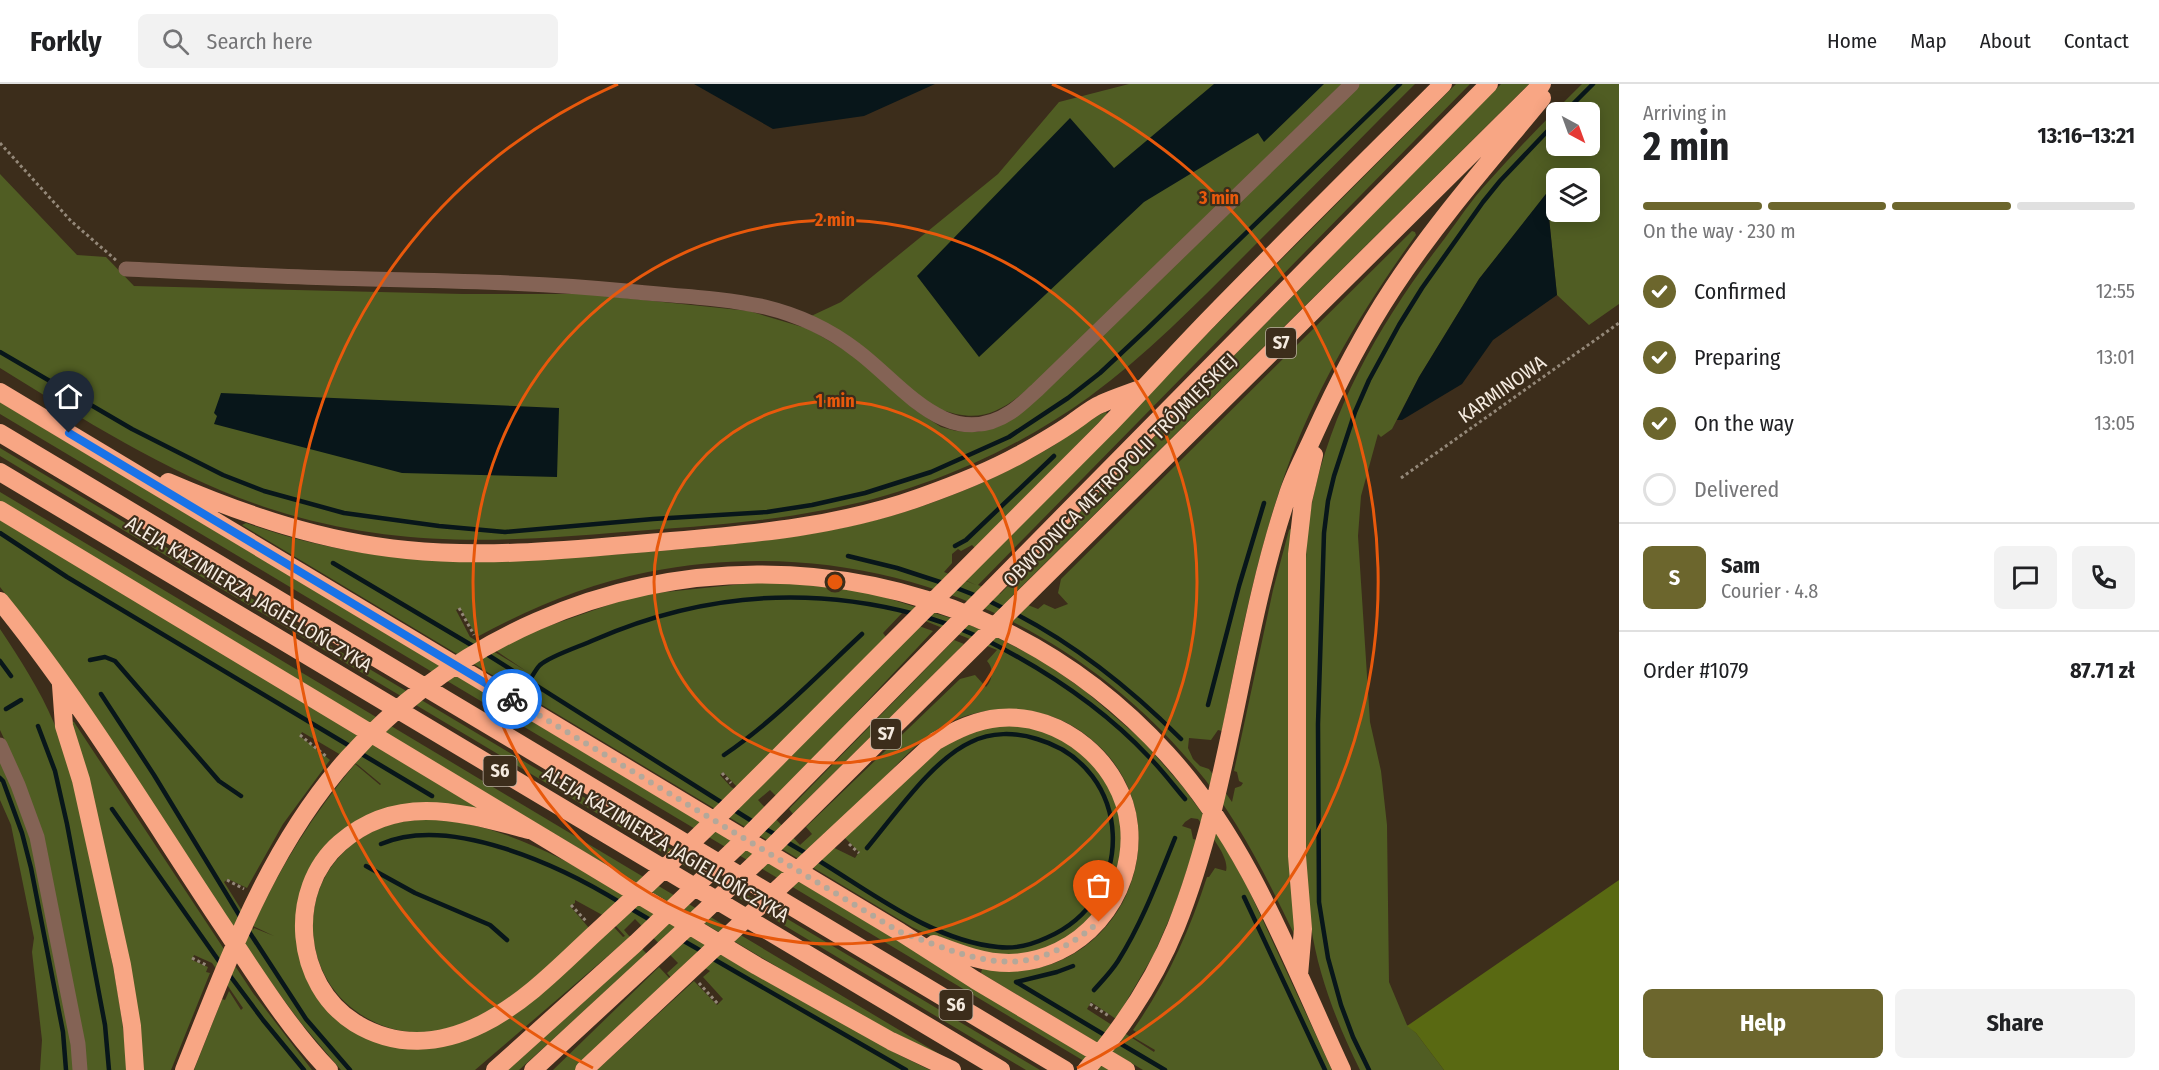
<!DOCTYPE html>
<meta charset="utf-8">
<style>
:root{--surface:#fff;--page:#f2f2f2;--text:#202124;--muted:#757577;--line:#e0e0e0;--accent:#6c662d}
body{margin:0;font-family:"Fira Sans Condensed",sans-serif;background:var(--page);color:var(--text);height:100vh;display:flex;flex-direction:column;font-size:22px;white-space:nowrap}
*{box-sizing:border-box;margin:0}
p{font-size:20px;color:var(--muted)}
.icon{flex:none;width:33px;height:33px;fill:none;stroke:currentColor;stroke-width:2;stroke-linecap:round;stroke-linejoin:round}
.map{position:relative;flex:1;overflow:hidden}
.details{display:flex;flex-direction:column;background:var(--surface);width:540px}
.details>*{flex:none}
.needle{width:39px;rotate:139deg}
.fabs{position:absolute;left:1546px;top:18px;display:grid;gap:12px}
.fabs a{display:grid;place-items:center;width:54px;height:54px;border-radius:9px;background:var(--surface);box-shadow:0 3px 15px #0003;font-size:30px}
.pin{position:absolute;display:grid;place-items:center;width:51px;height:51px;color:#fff;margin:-62px -26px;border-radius:50% 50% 50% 0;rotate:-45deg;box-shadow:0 0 6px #0007}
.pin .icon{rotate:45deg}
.courier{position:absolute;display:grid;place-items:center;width:60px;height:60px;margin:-30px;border:4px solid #1a73e8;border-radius:50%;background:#fff;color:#222;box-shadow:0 2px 8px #0007}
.summary em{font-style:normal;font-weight:700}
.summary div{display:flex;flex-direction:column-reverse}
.summary{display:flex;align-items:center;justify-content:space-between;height:102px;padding:0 24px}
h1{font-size:39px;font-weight:700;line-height:45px}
.bar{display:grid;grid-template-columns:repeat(4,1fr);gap:9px 6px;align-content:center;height:72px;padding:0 24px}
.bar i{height:8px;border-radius:4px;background:var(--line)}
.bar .selected{background:var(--accent)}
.bar p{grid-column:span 4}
.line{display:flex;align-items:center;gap:15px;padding:0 24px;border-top:2px solid var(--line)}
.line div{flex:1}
.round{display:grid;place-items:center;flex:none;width:63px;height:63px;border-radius:9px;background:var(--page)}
ol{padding:0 24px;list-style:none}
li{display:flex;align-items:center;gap:18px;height:66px}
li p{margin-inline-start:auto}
li .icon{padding:6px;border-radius:50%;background:var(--accent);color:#fff;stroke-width:4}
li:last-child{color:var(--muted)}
li i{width:33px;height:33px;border:3px solid var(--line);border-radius:50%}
.cta{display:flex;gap:12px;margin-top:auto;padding:12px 24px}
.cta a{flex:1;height:69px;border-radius:9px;background:var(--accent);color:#fff;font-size:24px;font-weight:700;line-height:69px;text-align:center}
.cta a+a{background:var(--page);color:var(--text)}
header{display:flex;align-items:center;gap:36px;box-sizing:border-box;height:84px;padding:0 30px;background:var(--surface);border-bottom:2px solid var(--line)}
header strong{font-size:28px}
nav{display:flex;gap:33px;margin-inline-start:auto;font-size:21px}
.search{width:420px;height:54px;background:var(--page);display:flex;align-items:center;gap:15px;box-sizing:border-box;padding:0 21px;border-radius:9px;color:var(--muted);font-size:22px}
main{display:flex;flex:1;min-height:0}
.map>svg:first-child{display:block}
.green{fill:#505d23;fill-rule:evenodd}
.forest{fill:#596912}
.water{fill:#08161a}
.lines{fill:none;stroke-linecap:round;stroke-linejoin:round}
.stream{stroke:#08161a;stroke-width:4.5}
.path{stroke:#948879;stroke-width:3;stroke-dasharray:3 3;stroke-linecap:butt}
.minor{stroke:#846355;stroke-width:15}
.highway{stroke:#f8a684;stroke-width:18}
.done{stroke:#b4a89a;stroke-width:6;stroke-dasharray:0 10.8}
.route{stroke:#1a73e8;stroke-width:8}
.ring{fill:none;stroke:#e8590c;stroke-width:3}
.labels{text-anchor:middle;stroke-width:4.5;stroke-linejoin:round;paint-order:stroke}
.shield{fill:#3c2d1b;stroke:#bdb1a4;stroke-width:1.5}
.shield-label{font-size:18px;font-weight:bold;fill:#f4eadf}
.street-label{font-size:20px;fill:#f4eadf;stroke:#3c2d1b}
.centre{fill:#e8590c;stroke:#3c2d1b;stroke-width:3}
.ring-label{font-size:18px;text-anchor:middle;font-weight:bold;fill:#e8590c;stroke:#3c2d1b;stroke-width:4.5;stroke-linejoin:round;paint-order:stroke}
</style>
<header>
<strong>Forkly</strong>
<div class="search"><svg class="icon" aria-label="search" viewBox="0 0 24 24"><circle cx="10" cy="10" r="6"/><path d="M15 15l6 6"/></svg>Search here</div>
<nav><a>Home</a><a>Map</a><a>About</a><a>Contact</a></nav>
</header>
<main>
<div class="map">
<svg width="1619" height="986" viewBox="0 0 1619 986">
<rect width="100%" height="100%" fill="#3c2d1b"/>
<path class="green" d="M 1129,0 L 1342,0 L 1037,298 C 1001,327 983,342 937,324 L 809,233 L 841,218 L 998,90 L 1059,18 Z
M 1359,0 L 1415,0 C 1360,55 1305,111 1250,166 C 1199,217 1148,270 1089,313 C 1011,369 918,409 824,426 C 758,439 690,443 623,448 C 504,458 404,464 287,430 C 184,400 91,340 0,284 L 0,90 L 77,171 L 106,173 L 134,202 L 463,210 L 586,210 L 749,227 L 809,245 L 858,274 L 915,326 L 941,343 L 956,347 L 977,348 L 997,343 L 1011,336 Z
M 1456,0 L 1470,0 L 978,501 L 1000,510 L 1501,0 L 1529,0 L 1010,514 L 1038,525 L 1044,520 L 1055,525 L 1068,520 L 1058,509 L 1061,495 L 1412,147 L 1415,148 L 1416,151 C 1362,225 1316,304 1285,390 C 1256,473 1239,560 1222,647 L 1218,646 L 1211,656 L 1189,654 L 1188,664 L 1193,675 L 1200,682 L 1209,685 L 1232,718 L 1235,704 L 1241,702 L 1243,699 L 1239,697 L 1237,688 L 1234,687 L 1273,506 L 1289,446 L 1292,444 L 1295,852 C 1266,792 1237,732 1193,681 C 1059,522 853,447 648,488 C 587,500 531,524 477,553 L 460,524 L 456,526 L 470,553 L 526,587 L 495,566 L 526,550 L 637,511 L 771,497 L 868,508 L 960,537 L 984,547 L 1041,576 L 1085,607 L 1142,656 L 1183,703 L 1218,751 L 1246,800 L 1332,986 L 1143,986 L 981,889 L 982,885 C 1007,888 1033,888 1057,878 C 1142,843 1167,729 1101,664 C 1085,648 1065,635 1043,630 C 1014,622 983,624 955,636 C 926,649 906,671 885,693 C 863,714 842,735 820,757 L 855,774 L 859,768 L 843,752 L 942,661 L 990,642 L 1026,642 L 1066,656 L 1100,686 L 1119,725 L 1123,769 L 1102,824 L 1064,857 L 1025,871 L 992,871 L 937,855 L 912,843 L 242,441 L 246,439 C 386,490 513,479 658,467 C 755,459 851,450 942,415 C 981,401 1018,383 1053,362 C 1067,353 1092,333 1106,328 L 1107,330 L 975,464 L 972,461 L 961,467 L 958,465 L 952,470 L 952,479 L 944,488 L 976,501 L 963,495 ZM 903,528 L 997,566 L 987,577 C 994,585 993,595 986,603 L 975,591 L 960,595 L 806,743 L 812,750 L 800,761 L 758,716 L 770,706 L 776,712 L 828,659 L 933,547 L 916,541 L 750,714 L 731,703 L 720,691 L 723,688 L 737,703 L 886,553 L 883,549 ZM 1191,734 L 1198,735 C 1207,747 1230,772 1226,787 L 1215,784 L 1209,793 L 1207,793 C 1189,848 1166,899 1133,946 L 1136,948 L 1133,953 L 1155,966 L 1154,968 L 1087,925 L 1091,918 L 1116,935 L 1154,870 L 1174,824 L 1197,756 L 1193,755 L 1191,745 L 1182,742 L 1185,738 Z
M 1582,0 L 1619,0 L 1619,220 L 1589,241 L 1557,211 L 1548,124 L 1549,107 L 1479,195 L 1419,293 L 1392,345 L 1381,353 L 1378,350 L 1361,412 L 1358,452 L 1370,638 L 1381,687 L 1387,741 L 1389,898 L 1407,941 L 1416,949 L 1444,986 L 1360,986 C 1338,942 1318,891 1311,842 C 1303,785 1306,726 1306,668 C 1306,623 1306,578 1306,532 C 1306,494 1304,456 1312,419 C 1332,320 1384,233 1445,154 C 1459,135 1472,115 1488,98 C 1518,64 1550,32 1582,0 ZM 1557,28 L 1590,28 L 1590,62 L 1557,62 ZM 1557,94 L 1590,94 L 1590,128 L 1557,128 Z
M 0,318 L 1116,986 L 1099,986 L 0,330 Z
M 0,364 L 1040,986 L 1026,986 L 48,401 L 0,372 Z
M 0,408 L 946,974 L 858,931 L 0,419 Z
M 0,434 L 485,724 L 359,736 L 297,833 L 340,935 L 452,959 L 612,841 L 623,853 L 625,852 L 615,841 L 617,839 L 575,816 L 575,819 L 570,822 L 589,844 C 537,892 461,973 381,941 C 359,932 340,917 328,897 C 310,867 308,830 322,799 C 332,777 349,760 370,749 C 466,698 614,805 696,853 C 763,892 830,931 897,970 L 930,986 L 597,986 L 694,897 L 717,921 L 723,915 L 703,893 L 710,887 L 692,876 L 672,895 L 667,889 L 678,879 L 635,835 L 624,846 L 630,853 L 475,986 L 341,986 L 301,939 L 269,896 L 41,556 L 0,503 ZM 302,648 L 358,681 L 381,700 L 380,701 L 355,680 C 313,730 280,783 253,842 L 274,852 L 254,844 L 254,846 L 224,798 L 228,795 L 247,804 L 283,740 L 330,676 L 300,652 Z
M 0,545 C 20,575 40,606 54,639 C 75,688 83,742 94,793 C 108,857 123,921 127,986 L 85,986 L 17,682 L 0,646 Z
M 954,556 L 964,560 L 793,730 L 789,725 Z
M 71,637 L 74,638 L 253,909 L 312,986 L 194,986 L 222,915 L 225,916 L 229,907 L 241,926 L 243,924 L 212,879 L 194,871 L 192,876 L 208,883 L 206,888 L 210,889 L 171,986 L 141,986 Z
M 0,672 L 29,746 L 69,944 L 74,986 L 40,986 L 42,956 L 32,868 L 34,854 L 11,741 L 0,716 Z
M 642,865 L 647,870 L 519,986 L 508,986 Z
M 659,883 L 673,898 L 577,986 L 553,986 Z"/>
<path class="forest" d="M 1619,796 L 1619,986 L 1444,986 L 1416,949 L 1407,942 Z"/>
<path class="water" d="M 694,0 L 935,0 L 864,32 L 773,45 Z
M 1214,0 L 1324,0 L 1264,58 L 1258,49 L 1144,118 L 979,273 L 917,192 L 1070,34 L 1114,84 Z
M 1549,106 L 1548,124 L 1557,211 L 1493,256 L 1462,300 L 1402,336 L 1397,336 L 1419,293 L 1479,195 Z
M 221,309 L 559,324 L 557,393 L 402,389 L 214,340 L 217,332 L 214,329 Z"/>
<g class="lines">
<path class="stream" d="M 1565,28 L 1593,0
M 0,268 L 132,345 L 223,391 L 264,407 L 344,429 L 439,442 L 505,448 L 653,435 L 767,428 L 812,421 L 865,409 L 931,388 L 1009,353 L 1068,314 L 1100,289 L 1147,245 L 1400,0
M 0,449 L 67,493 L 353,664
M 955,462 L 966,456 L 1054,372
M 848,472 L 897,484 L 946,500
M 333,479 L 478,565
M 954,503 L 977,512
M 987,516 L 1007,526
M 1014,529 C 1078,562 1131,605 1181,655
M 926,533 L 950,541
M 960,545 L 977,552
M 988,557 C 1047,587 1103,624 1149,673 C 1162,686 1173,701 1185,715
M 488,571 L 724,720
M 90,576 L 105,573 L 115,577 L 219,697 L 241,712
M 0,577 L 11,592
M 530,596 C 533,591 536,585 540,581 C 550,572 581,562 594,556 C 699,510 805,501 915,530
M 101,610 L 154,691 L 241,834
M 1208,621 L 1239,502 L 1264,419
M 6,625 L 21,616
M 38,642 L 55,687 L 67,740 L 105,941 L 109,986
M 360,669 L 432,712
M 724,671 C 774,637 818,591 862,550
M 0,694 L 3,697 L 22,749 L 31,784 L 63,948 L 66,986
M 731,724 L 755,739
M 112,725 L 221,880
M 762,743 L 778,752
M 785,757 L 809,771
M 381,760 C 450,730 561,782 621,819
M 816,775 C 871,808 933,857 998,863 C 1015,865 1031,861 1046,854 C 1139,815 1134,683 1037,655 C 1015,648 991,648 971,658 C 933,675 894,732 867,764
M 366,782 L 415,809 L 490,841 L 507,856
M 1244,813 L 1325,986
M 628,823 L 652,837
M 248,846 L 306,935 L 350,986
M 682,856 L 703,868
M 710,873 L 906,986
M 1073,882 L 1057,888 L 1016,898 L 1108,953
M 228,889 L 263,936 L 304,986
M 1094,906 C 1102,897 1111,888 1118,877 C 1142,839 1158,796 1175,754
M 1116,957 L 1165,986
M 1369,986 L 1353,953 L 1341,921 L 1328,874 L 1319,818 L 1318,640 L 1324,449 L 1328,417 L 1334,392 L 1355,328 L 1369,296 L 1399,241 L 1422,204 L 1483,118 L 1500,97 L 1557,37"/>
<path class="path" d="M 0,59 L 71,137 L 117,177
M 1401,394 L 1619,239
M 459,524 L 474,551
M 300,651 L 327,673
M 722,689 L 731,699
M 849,760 L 859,769
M 227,796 L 244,805
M 571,821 L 586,837
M 192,874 L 208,882
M 699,899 L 718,920
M 1090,920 L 1109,932"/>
<path class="minor" d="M 126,185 C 195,188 264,192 333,194 C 431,197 528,197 626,207 C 672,212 720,213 765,223 C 798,231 830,246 856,266 C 901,299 948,370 1011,328 C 1020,322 1029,313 1037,306 L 1352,0
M 0,661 L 18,701 L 37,753 L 78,960 L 80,986"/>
<path class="highway" d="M 0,308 L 900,848 L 975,896 L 1126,986
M 0,349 L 1065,986
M 0,388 L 1001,986
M 168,398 C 245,431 323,458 407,466 C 495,475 584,464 671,457 C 755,450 841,442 921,413 C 955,401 988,388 1019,371 C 1037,361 1055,351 1072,339 C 1081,333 1091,324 1101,320 C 1114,314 1127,310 1140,305
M 0,426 L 757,882 L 891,957 L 952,986
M 0,517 C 81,617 148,729 219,836 C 252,885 288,944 329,986
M 61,601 L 64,642 L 81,696 L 122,881 L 132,942 L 135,986
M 529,746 C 463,729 398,708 340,759 C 286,806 294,901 355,939 C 396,964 440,961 482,940 C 524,919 558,884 592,852 C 660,790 726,726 790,661 C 895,556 1000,451 1105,345 C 1140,309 1174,271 1209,235 C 1286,156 1365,78 1443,0
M 1299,891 L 1303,845 L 1297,772 L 1297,470 L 1303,417 L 1314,371
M 184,986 C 228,877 268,763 348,674 C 566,432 948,428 1167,670 C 1250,761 1291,877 1342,986
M 495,986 L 636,859 L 747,753 L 1489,0
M 533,986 L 691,840 L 765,770 L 1542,0
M 584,986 L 936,657 C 956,646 976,636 999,634 C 1062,628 1123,680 1129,742 C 1136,813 1080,878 1009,879 C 983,879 958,869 934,860
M 1086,986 C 1123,943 1155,895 1176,843 C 1231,705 1240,554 1287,413 C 1293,393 1304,373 1313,353 C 1336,302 1362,251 1393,204 C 1437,137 1491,76 1542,14"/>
</g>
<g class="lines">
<path class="done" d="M 512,615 L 900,848 C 982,878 1025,900 1099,838"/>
<path class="route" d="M 69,349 L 512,615"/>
</g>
<g class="ring">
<circle cx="835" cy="498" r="181"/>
<circle cx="835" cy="498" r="362"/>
<path d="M593 984A543 543 0 0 1 618 0M1052 0A543 543 0 0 1 1077 984"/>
</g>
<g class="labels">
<g class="shield">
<rect x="1266" y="244" width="30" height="30" rx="4.5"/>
<rect x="871" y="635" width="30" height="30" rx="4.5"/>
<rect x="483.5" y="672" width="33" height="30" rx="4.5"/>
<rect x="939.5" y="906" width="33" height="30" rx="4.5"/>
</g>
<g class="shield-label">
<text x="1281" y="265">S7</text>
<text x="886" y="656">S7</text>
<text x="500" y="693">S6</text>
<text x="956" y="927">S6</text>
</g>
<g class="street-label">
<text transform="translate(1502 305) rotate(-35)" y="7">KARMINOWA</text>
<text transform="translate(1120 386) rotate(-45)" y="7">OBWODNICA METROPOLII TRÓJMIEJSKIEJ</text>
<text transform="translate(249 510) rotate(31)" y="7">ALEJA KAZIMIERZA JAGIELLOŃCZYKA</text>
<text transform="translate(666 760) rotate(31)" y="7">ALEJA KAZIMIERZA JAGIELLOŃCZYKA</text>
</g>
</g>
<circle cx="835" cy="498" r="9" class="centre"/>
<g class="ring-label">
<text x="1219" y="120">3 min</text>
<text x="835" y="142">2 min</text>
<text x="835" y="323">1 min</text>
</g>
</svg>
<div class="fabs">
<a><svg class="needle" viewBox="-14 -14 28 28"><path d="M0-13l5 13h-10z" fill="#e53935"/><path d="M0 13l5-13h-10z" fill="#757577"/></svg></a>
<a><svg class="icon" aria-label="layers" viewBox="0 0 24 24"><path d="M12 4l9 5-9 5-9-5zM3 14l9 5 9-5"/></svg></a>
</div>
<div class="pin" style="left:1099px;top:838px;background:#ea580c"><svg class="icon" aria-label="bag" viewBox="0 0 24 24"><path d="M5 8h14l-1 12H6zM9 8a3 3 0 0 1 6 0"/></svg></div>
<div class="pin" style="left:69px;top:349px;background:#1f2937"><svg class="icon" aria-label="home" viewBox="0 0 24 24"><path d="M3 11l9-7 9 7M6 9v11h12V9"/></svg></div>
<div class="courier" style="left:512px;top:615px"><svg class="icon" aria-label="bike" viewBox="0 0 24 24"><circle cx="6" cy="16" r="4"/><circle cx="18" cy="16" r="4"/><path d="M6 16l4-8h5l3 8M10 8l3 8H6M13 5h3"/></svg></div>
</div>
<section class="details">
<div class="summary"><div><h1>2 min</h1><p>Arriving in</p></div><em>13:16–13:21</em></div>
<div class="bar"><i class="selected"></i><i class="selected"></i><i class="selected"></i><i></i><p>On the way · 230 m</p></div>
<ol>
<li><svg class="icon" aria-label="check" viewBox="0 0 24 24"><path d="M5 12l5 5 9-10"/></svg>Confirmed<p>12:55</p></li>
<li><svg class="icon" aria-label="check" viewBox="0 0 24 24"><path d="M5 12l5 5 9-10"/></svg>Preparing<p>13:01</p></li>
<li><svg class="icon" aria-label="check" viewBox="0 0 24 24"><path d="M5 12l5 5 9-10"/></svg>On the way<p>13:05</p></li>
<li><i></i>Delivered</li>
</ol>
<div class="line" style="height:108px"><b class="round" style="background:var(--accent);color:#fff">S</b><div><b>Sam</b><p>Courier · 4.8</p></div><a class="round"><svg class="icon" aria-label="chat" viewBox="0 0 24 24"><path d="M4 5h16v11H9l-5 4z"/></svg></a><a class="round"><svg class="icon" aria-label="phone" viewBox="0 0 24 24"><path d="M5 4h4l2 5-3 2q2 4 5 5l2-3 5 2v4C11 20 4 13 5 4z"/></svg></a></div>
<div class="line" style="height:78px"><div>Order #1079</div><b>87.71 zł</b></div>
<div class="cta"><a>Help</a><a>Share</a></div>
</section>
</main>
